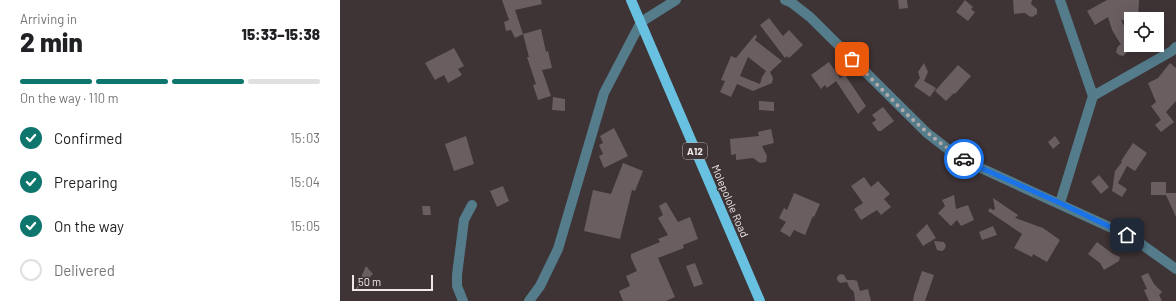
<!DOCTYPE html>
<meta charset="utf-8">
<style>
:root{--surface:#fff;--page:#f6f6f6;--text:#202124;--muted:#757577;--line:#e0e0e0;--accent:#0f766e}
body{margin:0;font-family:Barlow,sans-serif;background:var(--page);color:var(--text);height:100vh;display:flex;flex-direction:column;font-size:15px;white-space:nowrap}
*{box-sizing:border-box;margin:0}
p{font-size:13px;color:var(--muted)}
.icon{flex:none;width:22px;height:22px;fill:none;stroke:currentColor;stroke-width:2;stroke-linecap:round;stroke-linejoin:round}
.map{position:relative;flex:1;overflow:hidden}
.side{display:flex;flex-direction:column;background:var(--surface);width:340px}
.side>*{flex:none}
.tools{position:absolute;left:784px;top:12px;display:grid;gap:8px}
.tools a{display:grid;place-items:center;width:40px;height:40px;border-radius:0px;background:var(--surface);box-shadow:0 4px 16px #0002;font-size:20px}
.scale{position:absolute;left:12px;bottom:10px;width:81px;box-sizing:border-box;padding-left:4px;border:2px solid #efe8e9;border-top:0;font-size:11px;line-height:14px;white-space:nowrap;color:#efe8e9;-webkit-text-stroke:3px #3e3335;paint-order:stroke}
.pin{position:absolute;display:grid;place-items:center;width:34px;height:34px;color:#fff;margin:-17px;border-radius:8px;box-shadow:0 2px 6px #0006}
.courier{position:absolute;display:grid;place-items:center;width:40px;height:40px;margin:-20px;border:3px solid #1a73e8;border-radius:50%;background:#fff;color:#222;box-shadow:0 1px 5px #0007}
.overview em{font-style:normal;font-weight:800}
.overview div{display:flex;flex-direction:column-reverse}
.overview{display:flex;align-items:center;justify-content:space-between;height:68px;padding:0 20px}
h1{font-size:26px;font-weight:800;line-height:30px}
.bar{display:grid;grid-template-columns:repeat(4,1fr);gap:6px 4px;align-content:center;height:48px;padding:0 20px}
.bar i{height:5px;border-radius:3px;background:var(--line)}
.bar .selected{background:var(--accent)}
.bar p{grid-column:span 4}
ol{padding:0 20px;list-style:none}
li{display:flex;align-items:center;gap:12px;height:44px}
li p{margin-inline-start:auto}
li .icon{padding:4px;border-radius:50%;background:var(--accent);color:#fff;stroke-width:4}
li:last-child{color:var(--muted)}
li i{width:22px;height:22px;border:2px solid var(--line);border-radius:50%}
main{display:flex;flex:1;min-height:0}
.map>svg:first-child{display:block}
.building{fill:#6a5e60;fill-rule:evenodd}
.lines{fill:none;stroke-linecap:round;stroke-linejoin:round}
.minor{stroke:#547c8b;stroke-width:10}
.major{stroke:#68c1e0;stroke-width:10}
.done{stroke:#b1a9aa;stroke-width:4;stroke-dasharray:0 7.2}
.route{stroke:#1a73e8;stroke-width:5}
.labels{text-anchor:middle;stroke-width:3;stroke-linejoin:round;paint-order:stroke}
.shield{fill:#3e3335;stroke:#bab2b3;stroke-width:1}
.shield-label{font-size:10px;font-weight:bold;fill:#efe8e9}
.street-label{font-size:11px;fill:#efe8e9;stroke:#3e3335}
</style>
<main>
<section class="side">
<div class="overview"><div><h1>2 min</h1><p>Arriving in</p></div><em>15:33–15:38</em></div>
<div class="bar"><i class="selected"></i><i class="selected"></i><i class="selected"></i><i></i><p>On the way · 110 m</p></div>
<ol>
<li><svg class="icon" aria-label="check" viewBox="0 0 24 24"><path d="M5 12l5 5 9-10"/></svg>Confirmed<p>15:03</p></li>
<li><svg class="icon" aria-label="check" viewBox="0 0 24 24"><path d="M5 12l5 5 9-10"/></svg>Preparing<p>15:04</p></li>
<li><svg class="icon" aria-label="check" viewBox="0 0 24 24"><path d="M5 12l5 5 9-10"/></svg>On the way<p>15:05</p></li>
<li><i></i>Delivered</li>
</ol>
</section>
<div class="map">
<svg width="836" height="301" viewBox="0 0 836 301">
<rect width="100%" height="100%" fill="#3e3335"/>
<path class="building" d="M 162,0 L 201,0 L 202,4 L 175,10 L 183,34 L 175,38 L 171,30 L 166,31 L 164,22 L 169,20 Z
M 558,0 L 567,0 L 568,8 L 559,9 Z
M 625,0 L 633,7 L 631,9 L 635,12 L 628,21 L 616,12 Z
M 673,0 L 692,0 L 691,4 L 697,9 L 697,14 L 692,17 L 689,16 L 685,13 L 674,14 Z
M 767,0 L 799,0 L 798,19 L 791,19 L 791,22 L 781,20 L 789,35 L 790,42 L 786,53 L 783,56 L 779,55 L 776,52 L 777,48 L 779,45 L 781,45 L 772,30 L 768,17 L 755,25 L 747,11 Z
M 429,18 L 443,36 L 449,30 L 463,45 L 449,58 L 447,56 L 445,58 L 420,25 Z
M 201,29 L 206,52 L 208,51 L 212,68 L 202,70 L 211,96 L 198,100 L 193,85 L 196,84 L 187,57 L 189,57 L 183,34 Z
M 415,35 L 417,36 L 415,40 L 442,61 L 430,72 L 433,78 L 432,83 L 413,91 L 397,84 L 391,97 L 380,92 L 385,81 L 381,80 L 391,56 L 396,58 ZM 408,57 L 426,71 L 422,77 L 420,84 L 400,76 Z
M 114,48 L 124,66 L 118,69 L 122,75 L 108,83 L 104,75 L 95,80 L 85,63 Z
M 489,62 L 500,78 L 487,88 L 485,85 L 481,89 L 471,75 Z
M 584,63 L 588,72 L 584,81 L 596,88 L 590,97 L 574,86 L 580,78 L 578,72 Z
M 830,63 L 836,68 L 836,101 L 826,112 L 834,122 L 821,132 L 815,125 L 821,120 L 811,106 L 816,102 L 808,83 L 818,78 Z
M 618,65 L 631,76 L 615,94 L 614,93 L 606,101 L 595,91 Z
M 505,75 L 526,106 L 518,114 L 496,81 Z
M 213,97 L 225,99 L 225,111 L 212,110 Z
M 419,101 L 434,102 L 434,111 L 419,110 Z
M 543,107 L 554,121 L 541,131 L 538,131 L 532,123 L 536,120 L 532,115 Z
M 274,128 L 288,156 L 264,168 L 259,156 L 263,154 L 259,145 L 263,143 L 260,136 Z
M 431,129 L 434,143 L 422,146 L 427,156 L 426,162 L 420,163 L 413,158 L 396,160 L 396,154 L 391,155 L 390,139 L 419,136 L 418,132 Z
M 126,136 L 134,164 L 114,171 L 105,144 Z
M 715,136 L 720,143 L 713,149 L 708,142 Z
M 793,143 L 807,153 L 795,171 L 787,166 L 778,183 L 787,189 L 782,197 L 772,191 L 775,171 L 782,162 L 781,161 Z
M 283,163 L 303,171 L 295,191 L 292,190 L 280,239 L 244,231 L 253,190 L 271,194 Z
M 759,175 L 769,187 L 761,194 L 751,182 Z
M 524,177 L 531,187 L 538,181 L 550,194 L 544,199 L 551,207 L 541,215 L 537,210 L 521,220 L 514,209 L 523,203 L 511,186 Z
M 811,182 L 826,182 L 826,193 L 836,193 L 836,217 L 826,195 L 811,195 Z
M 163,186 L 169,201 L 157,207 L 150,191 Z
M 454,193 L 480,204 L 474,217 L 473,216 L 465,235 L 454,230 L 450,237 L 440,231 L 446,222 L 439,218 L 444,208 L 447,210 Z
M 614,195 L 616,209 L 628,205 L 634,220 L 621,226 L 617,220 L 611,226 L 598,213 L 605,206 L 602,200 Z
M 653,198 L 678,215 L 675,218 L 703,228 L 720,240 L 707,262 L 693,254 L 692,257 L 674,248 L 682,234 L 648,211 L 650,208 L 653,210 L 655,209 Z
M 326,202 L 338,222 L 350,217 L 358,239 L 343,245 L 344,248 L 318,258 L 335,297 L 326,301 L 283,301 L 279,291 L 290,286 L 286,276 L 297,271 L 291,258 L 291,254 L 320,242 L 318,239 L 328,235 L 318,218 L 323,215 L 319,206 Z
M 82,206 L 90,206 L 91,215 L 83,215 Z
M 587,224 L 596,238 L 583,246 L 576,235 Z
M 653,226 L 657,235 L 642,240 L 639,232 Z
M 594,241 L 604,242 L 606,246 L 604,250 L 601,251 L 597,250 Z
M 757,242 L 773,254 L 780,257 L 779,261 L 764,270 L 760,263 L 748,254 Z
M 355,263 L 363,284 L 354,287 L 346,266 Z
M 26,266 L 33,274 L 15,291 Z
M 582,271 L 594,275 L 585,301 L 573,301 L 574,295 Z
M 808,273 L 814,284 L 822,292 L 819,295 L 822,301 L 809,301 L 804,290 L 807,289 L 801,276 Z
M 500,274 L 504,275 L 507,280 L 514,280 L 517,281 L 520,291 L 528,289 L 531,301 L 515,301 L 514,292 L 509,287 L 507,282 L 500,283 L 497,280 L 497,277 Z"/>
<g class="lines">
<path class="minor" d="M 445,0 L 452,3 L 470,17 L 587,133 L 609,150 L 632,164 L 776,230 L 797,241 L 836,269
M 720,0 L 753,96 L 720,203
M 753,96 L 832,51 L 836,47
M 123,301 L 117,286 L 117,275 L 124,220 L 132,205
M 189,301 L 200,286 L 218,249 L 264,93 L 301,22 L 336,0"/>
<path class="major" d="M 291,0 L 420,301"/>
</g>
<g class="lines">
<path class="done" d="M 512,59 C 547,94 582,134 624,159"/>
<path class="route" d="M 624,159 L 632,164 L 720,203 L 787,235"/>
</g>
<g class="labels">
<rect class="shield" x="343" y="143" width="24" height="16" rx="3"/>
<g class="shield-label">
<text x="355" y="155">A12</text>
</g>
<g class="street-label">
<text transform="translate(390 201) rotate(67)" y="4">Molepolole Road</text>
</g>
</g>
</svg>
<div class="tools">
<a><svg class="icon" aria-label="locate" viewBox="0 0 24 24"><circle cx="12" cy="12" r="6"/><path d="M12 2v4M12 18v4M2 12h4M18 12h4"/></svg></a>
</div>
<div class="scale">50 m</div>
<div class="pin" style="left:512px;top:59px;background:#ea580c"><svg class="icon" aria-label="bag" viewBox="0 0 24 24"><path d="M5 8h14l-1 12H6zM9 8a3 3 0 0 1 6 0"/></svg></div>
<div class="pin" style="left:787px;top:235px;background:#1f2937"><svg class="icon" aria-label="home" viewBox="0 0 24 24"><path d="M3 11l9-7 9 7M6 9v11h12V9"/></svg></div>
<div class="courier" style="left:624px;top:159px"><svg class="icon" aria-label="car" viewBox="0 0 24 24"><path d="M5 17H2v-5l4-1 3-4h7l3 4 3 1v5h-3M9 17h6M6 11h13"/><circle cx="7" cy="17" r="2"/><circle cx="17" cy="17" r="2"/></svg></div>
</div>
</main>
